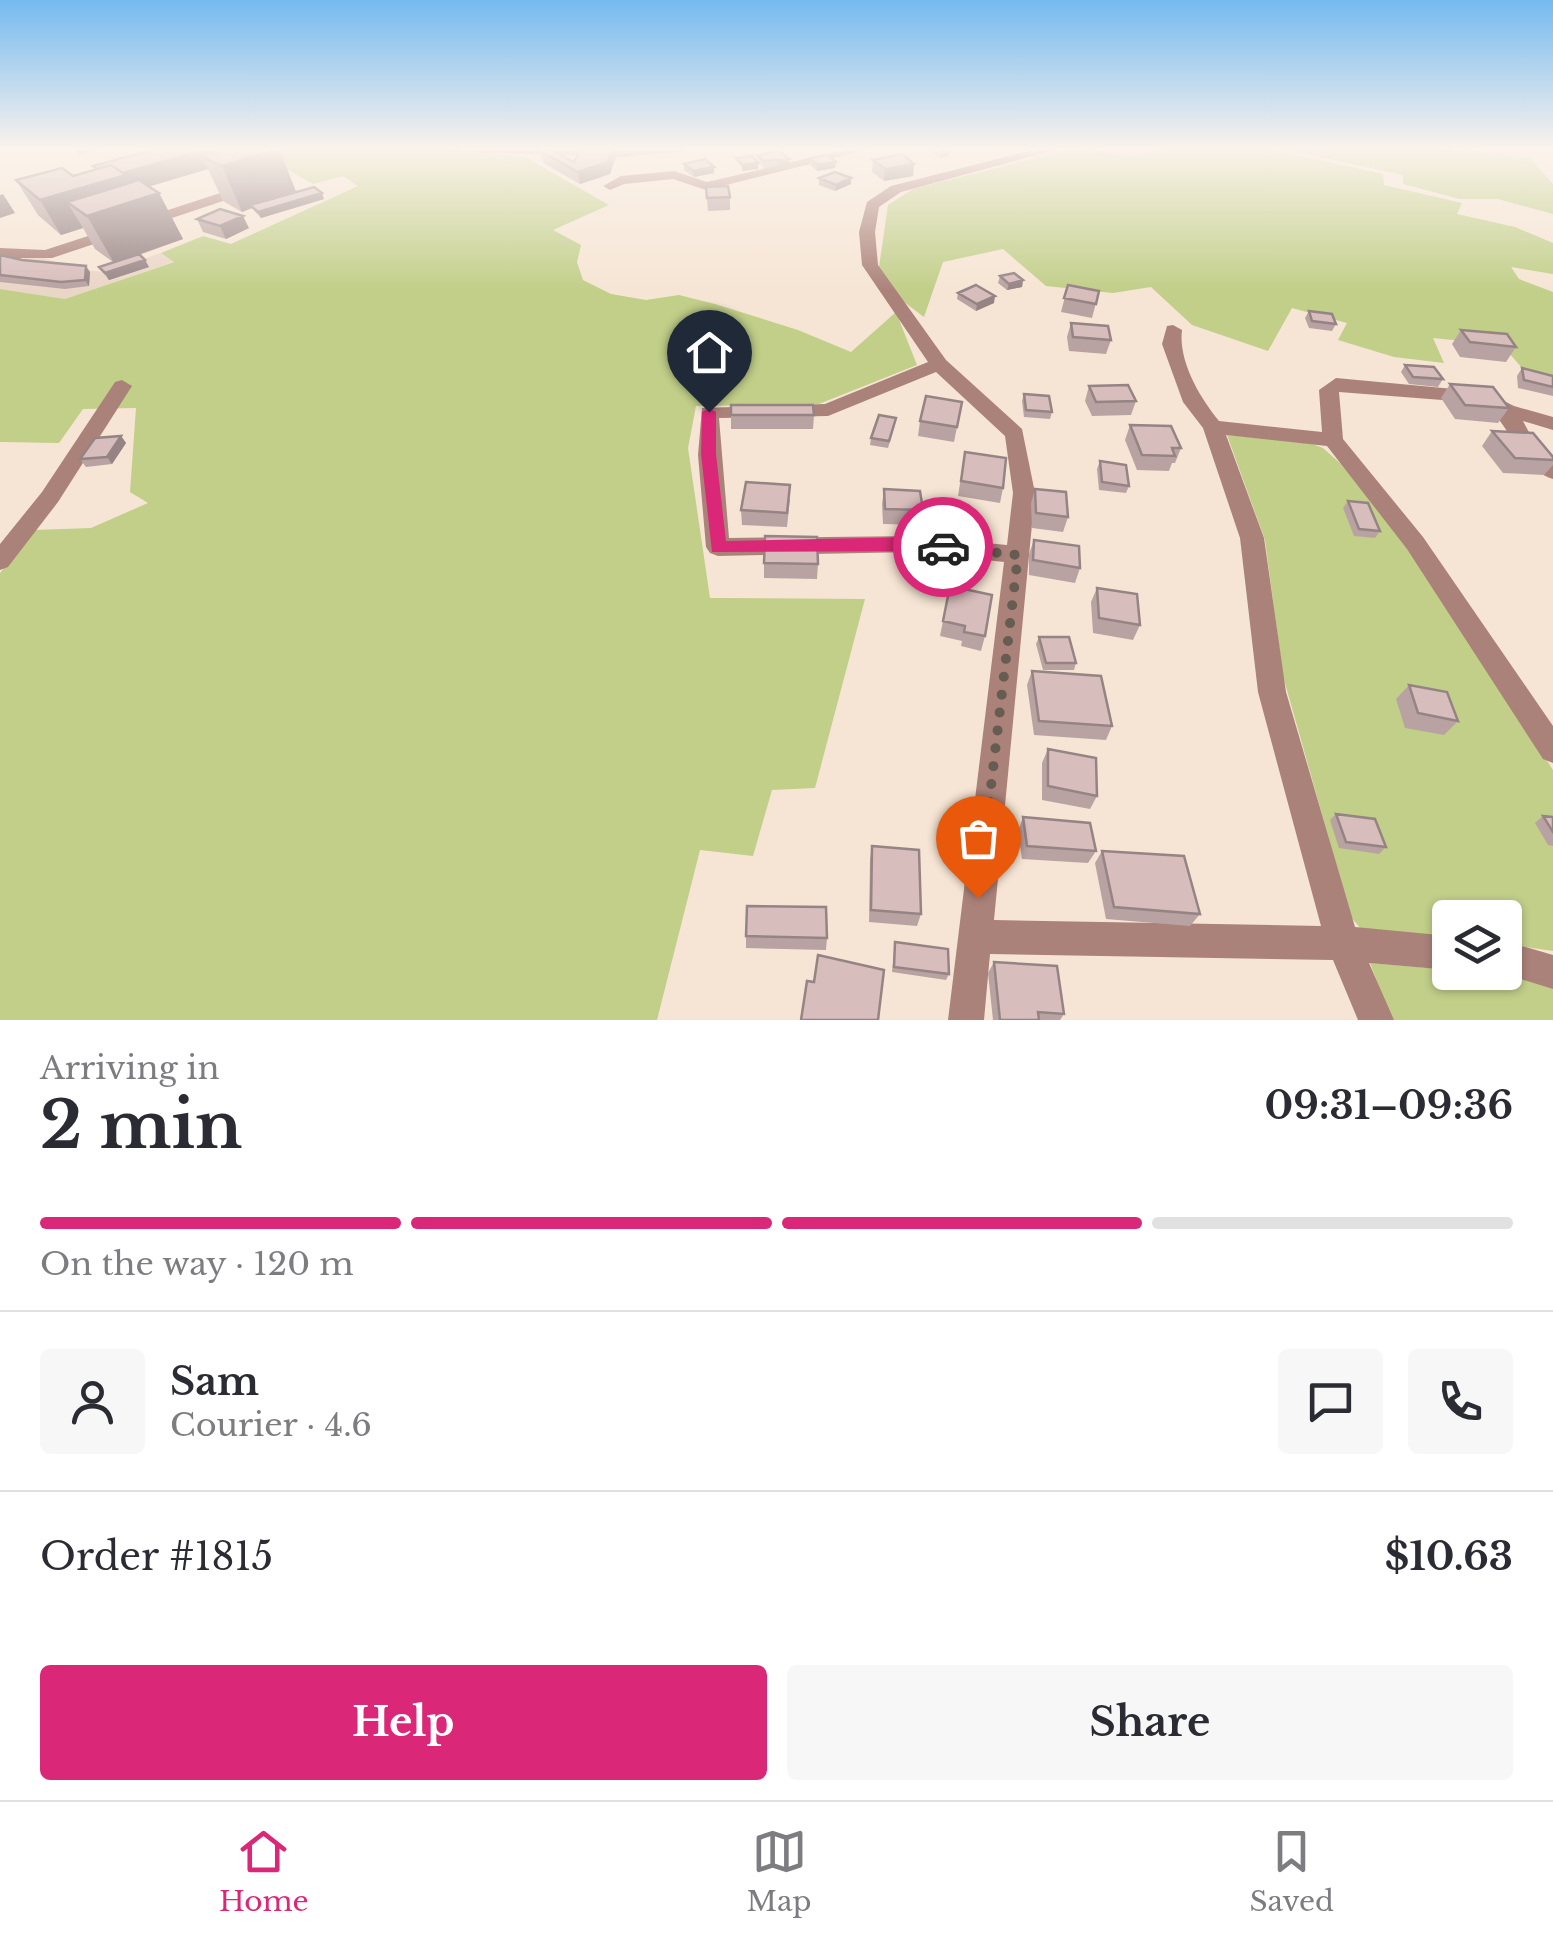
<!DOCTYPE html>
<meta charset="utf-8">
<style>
:root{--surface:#fff;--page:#f7f7f7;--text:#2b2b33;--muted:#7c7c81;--line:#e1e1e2;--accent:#db2777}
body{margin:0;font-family:"Libre Baskerville",serif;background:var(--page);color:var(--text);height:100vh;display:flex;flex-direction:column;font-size:38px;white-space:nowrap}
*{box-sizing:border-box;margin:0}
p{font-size:32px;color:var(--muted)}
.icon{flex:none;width:55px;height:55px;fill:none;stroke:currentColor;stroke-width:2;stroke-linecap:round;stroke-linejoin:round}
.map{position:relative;height:1020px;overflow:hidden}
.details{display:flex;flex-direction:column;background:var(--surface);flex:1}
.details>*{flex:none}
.controls{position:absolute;left:1432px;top:900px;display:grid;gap:20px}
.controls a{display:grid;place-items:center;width:90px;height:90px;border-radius:10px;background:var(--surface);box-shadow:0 2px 8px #0004;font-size:50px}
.pin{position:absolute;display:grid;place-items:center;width:85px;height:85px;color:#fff;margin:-102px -42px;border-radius:50% 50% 50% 0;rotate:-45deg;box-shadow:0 0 10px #0007}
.pin .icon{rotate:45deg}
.courier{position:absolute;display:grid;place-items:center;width:100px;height:100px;margin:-50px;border:8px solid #db2777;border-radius:50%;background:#fff;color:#222;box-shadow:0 2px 12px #0007}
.overview em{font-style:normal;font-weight:700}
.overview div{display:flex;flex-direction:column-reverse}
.overview{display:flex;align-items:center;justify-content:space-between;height:170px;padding:0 40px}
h1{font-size:65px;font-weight:700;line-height:75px}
.bar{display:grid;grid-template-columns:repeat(4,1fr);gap:15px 10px;align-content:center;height:120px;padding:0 40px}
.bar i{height:12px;border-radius:8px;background:var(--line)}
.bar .selected{background:var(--accent)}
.bar p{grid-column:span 4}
.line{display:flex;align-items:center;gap:25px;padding:0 40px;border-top:2px solid var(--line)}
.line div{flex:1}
.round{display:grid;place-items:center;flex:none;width:105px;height:105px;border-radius:10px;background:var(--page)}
.primary-button{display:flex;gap:20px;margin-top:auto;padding:20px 40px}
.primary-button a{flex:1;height:115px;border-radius:10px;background:var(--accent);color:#fff;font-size:40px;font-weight:700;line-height:115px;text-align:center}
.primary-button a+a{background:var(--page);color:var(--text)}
.dock{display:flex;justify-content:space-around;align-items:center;height:140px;border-top:2px solid var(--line);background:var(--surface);font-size:28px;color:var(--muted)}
.dock a{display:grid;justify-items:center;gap:5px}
.dock .selected{color:var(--accent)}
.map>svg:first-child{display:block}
.industrial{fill:#ead6c7}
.green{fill:#c1cf89}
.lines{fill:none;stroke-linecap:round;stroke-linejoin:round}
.minor{fill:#ab827a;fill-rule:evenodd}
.tertiary{fill:#ab827a;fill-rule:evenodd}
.wall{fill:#b9a3a2}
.shaded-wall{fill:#968484}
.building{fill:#d7bdbc;stroke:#968484;stroke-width:2.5}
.route{fill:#db2777}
.done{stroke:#665c52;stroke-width:10;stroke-dasharray:0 18}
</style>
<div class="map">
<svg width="1553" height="1020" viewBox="0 0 1553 1020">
<rect width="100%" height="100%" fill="#f6e5d4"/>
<path class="industrial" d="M 161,253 L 175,261 L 65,299 L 0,289 L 0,255 L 41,257 L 76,269 L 104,272 Z"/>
<path class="green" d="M 249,148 L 450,148 L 525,157 L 609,205 L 553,230 L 581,245 L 577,262 L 583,280 L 611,294 L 646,300 L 679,295 L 715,304 L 798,330 L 851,352 L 896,312 L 917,365 L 819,404 L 696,406 L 688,448 L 710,598 L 865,599 L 815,788 L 772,790 L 753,856 L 700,850 L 657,1020 L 0,1020 L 0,573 L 34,530 L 91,528 L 148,503 L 130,492 L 136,408 L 83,409 L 59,443 L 0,442 L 0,289 L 65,299 L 174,262 L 161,253 L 203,236 L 231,244 L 358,186 L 343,176 L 313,184 Z
M 1167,148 L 1265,148 L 1383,174 L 1384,185 L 1462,203 L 1457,214 L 1515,227 L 1553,243 L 1553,274 L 1511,267 L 1519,279 L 1553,292 L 1553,376 L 1522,368 L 1502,345 L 1433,338 L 1444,363 L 1394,357 L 1338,340 L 1347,323 L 1292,308 L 1268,351 L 1192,325 L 1151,287 L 1113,293 L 1046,286 L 1003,249 L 943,262 L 924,317 L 896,296 L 879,267 L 888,205 L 913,189 L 1072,149 L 1135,156 Z
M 1278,148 L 1440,148 L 1530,158 L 1553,184 L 1553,214 L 1498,199 L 1460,199 L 1403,184 L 1403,175 Z
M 1227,435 L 1307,442 L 1323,448 L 1341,464 L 1409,548 L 1553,770 L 1553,951 L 1505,944 L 1505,918 L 1450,918 L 1450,938 L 1361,929 L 1351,917 L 1283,676 L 1265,540 Z
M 1370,963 L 1524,976 L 1553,985 L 1553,1020 L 1392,1020 Z"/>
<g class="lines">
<path class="minor" d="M 852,148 L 874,148 L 706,190 L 673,179 L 624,184 L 610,190 L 603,186 L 621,176 L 674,171 L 707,182 Z
M 1041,148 L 1062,148 L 901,192 L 879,207 L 875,232 L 878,265 L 946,360 L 1022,429 L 1035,493 L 994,920 L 1321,926 L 1258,692 L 1240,538 L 1203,428 L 1183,402 L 1162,344 L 1167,326 L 1173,325 L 1182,330 C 1178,361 1200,398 1219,421 L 1322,432 L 1319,390 L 1336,378 L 1486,392 L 1514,406 L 1553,417 L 1553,430 L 1523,421 L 1531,436 L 1553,459 L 1553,479 C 1519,469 1510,420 1481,403 L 1339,392 L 1343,439 L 1423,537 L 1553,726 L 1553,763 L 1543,759 L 1407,549 L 1327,446 L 1226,435 L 1264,538 L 1286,692 L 1355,927 L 1450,936 L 1450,970 L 1369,963 L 1394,1020 L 1358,1020 L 1333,960 L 990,954 L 984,1020 L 948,1020 L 1004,562 L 914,552 L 718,556 L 710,553 L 706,547 L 698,455 L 702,408 L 825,404 L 928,362 L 862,265 L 859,232 L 867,202 L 891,186 ZM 936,372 L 1005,436 L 1013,493 L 1007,545 L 914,536 L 729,538 L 719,418 L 828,416 Z
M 248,184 L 255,188 L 253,191 L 52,258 L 0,258 L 0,248 L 45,250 Z
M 122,380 L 132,386 L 58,502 L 8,567 L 0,570 L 0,544 L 42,492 L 115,382 Z
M 1505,941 L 1553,955 L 1553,989 L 1498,972 L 1505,972 Z"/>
<path class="tertiary" d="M 468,148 L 687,148 L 680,152 L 620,157 L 475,152 Z"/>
</g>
<path class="wall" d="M 279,148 L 296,192 L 324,199 L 261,218 L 252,208 L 242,212 L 223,201 L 208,169 L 149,186 L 159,193 L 183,239 L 139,255 L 145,260 L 149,267 L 109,280 L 99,267 L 113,262 L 95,249 L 83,228 L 61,235 L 38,215 L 16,180 L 73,176 L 95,170 L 93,166 Z
M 926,148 L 946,148 L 949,150 L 949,156 L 940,158 Z
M 540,151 L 574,162 L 616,156 L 610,174 L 580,184 L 543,163 Z
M 757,155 L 789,159 L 789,165 L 765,168 L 757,161 Z
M 810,158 L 835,168 L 817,171 L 810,165 Z
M 873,160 L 913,176 L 884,181 L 872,172 Z
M 684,164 L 714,167 L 714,173 L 694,177 L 684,170 Z
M 819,178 L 851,184 L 835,191 L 819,185 Z
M 706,187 L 730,197 L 730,210 L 708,211 Z
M 197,219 L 249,228 L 226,239 L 203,232 Z
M 0,255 L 90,272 L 89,286 L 65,289 L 0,282 Z
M 1000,276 L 1023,280 L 1022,287 L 1007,290 L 998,283 Z
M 1068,285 L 1099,291 L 1092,318 L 1061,312 Z
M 958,293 L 994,303 L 976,311 L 957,299 Z
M 1309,311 L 1336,324 L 1332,331 L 1309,328 L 1305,318 Z
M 1071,323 L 1111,340 L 1106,354 L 1069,351 L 1067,337 Z
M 1461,330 L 1516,347 L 1506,362 L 1460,357 L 1452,344 Z
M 1405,365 L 1443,379 L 1438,387 L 1409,384 L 1401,372 Z
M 1522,368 L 1553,376 L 1553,396 L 1518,388 L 1517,376 Z
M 1450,384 L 1509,408 L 1498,423 L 1455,419 L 1441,398 Z
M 1089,386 L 1136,401 L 1131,415 L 1092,416 L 1085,401 Z
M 1024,394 L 1052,412 L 1050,419 L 1024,417 L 1022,401 Z
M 962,402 L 954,442 L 918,436 L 920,421 Z
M 731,415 L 814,415 L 813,429 L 731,429 Z
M 895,425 L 888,448 L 870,445 L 871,438 Z
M 1130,425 L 1181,448 L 1175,463 L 1172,463 L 1169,471 L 1137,470 L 1125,440 Z
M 1492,431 L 1553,457 L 1553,465 L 1544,475 L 1503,473 L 1482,446 Z
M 121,436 L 126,443 L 112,464 L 86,467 L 80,459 Z
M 965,452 L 1003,488 L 1000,503 L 958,496 Z
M 1100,461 L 1129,486 L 1126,493 L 1099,490 L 1097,469 Z
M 884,489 L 923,510 L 920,525 L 883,524 L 882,504 Z
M 1035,489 L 1068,517 L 1063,532 L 1032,528 L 1031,503 Z
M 790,499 L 787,527 L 742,525 L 741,510 Z
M 1348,501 L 1380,531 L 1375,538 L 1354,536 L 1343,508 Z
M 1034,540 L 1080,568 L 1075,583 L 1029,575 L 1029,554 Z
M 764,563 L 818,564 L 817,579 L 764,578 Z
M 950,586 L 985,636 L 981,651 L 961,646 L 962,641 L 940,636 Z
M 1097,588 L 1140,625 L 1133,640 L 1093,633 L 1091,602 Z
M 1039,637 L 1076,663 L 1074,670 L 1043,670 L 1036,644 Z
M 1032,671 L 1112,726 L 1106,740 L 1034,735 L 1027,685 Z
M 1409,685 L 1458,721 L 1444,735 L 1405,728 L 1396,699 Z
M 1048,749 L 1097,796 L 1090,809 L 1042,800 L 1042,763 Z
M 1336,814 L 1386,847 L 1379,854 L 1339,848 L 1330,820 Z
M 1543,816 L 1553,817 L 1553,846 L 1548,845 L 1535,823 Z
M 1023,817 L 1096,851 L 1088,863 L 1022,859 L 1018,831 Z
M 872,846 L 921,914 L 917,926 L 869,922 L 870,859 Z
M 1102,851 L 1200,914 L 1190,926 L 1106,919 L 1095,863 Z
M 746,936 L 827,938 L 826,950 L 746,948 Z
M 895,942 L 949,974 L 946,980 L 892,972 Z
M 994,962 L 1064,1014 L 1060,1020 L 993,1020 L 988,973 Z"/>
<path class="shaded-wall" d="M 75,148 L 103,148 L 78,155 Z
M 211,148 L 232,148 L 202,157 L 208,169 L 134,191 L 159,193 L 183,239 L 114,263 L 87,216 L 67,202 L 83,228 L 61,235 L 40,200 L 107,177 Z
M 279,148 L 296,192 L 250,205 L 252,208 L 242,212 L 222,166 Z
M 613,148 L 614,148 L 616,156 L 610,174 L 580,184 L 578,172 Z
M 949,150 L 949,156 L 940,158 L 941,152 Z
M 789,159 L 789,165 L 778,167 L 778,161 Z
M 836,162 L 835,168 L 817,171 L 817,165 Z
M 758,163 L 758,169 L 742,171 L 742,165 Z
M 914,164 L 913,176 L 884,181 L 885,169 Z
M 714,167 L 714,173 L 694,177 L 693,171 Z
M 851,178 L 851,184 L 835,191 L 836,185 Z
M 322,193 L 324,199 L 261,218 L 258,212 Z
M 3,194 L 15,213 L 0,218 L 0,195 Z
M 243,216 L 249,228 L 226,239 L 220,226 Z
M 145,260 L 149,267 L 109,280 L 105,273 Z
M 86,266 L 90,272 L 89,286 L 85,280 Z
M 1023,280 L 1022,287 L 1007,290 L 1009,284 Z
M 995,296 L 994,303 L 976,311 L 977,304 Z
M 121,436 L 126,443 L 112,464 L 107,457 Z"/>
<path class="building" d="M 159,148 L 211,148 L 123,173 L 111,165 L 97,169 L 93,166 Z
M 230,148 L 279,148 L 222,166 L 202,157 Z
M 582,148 L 613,148 L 608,162 L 578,172 L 540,151 L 549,149 L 574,162 Z
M 935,148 L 946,148 L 949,150 L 941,152 Z
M 779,151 L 789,159 L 764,161 L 757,155 Z
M 902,154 L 914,164 L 885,169 L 873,160 Z
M 828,155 L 836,162 L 817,165 L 810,158 Z
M 752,156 L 758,163 L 742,165 L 736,158 Z
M 705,159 L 714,167 L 693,171 L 684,164 Z
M 111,165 L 126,175 L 40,200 L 16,180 L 62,168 L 73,176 Z
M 835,172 L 851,178 L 836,185 L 819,178 Z
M 139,180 L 159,193 L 87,216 L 67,202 Z
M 728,186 L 730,197 L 707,198 L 706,187 Z
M 314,187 L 322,193 L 258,212 L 250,205 Z
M 220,209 L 243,216 L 220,226 L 197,219 Z
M 139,254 L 145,260 L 105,273 L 99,267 Z
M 0,255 L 22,260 L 86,266 L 85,280 L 61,282 L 0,275 Z
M 1014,273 L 1023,280 L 1009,284 L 1000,276 Z
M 976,285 L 995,296 L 977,304 L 958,293 Z
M 1068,285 L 1099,291 L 1096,304 L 1064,298 Z
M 1309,311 L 1332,314 L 1336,324 L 1312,321 Z
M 1071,323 L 1108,326 L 1111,340 L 1073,337 Z
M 1461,330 L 1507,334 L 1516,347 L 1470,342 Z
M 1405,365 L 1434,367 L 1443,379 L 1413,377 Z
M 1522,368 L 1553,376 L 1553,387 L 1524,380 Z
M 1450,384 L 1493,387 L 1509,408 L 1465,405 Z
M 1128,385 L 1136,401 L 1096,402 L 1089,386 Z
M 1024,394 L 1049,396 L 1052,412 L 1026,410 Z
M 926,396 L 962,402 L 957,427 L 920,421 Z
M 731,405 L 813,405 L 814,415 L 731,415 Z
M 879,415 L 896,418 L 889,441 L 871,438 Z
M 1130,425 L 1171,426 L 1181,448 L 1172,448 L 1175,456 L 1142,455 Z
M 1492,431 L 1533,433 L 1553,457 L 1553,460 L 1515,458 Z
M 121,436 L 107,457 L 80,459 L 95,438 Z
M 965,452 L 1006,458 L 1003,488 L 961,481 Z
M 1100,461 L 1126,465 L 1129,486 L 1102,482 Z
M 746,482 L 790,485 L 787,513 L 741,510 Z
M 884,489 L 920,491 L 923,510 L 885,509 Z
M 1035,489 L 1066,492 L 1068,517 L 1036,513 Z
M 1348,501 L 1368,503 L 1380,531 L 1359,529 Z
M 765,536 L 817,537 L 818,564 L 764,563 Z
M 1034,540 L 1079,546 L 1080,568 L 1033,560 Z
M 950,586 L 992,595 L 985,636 L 964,632 L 965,626 L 943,621 Z
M 1097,588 L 1137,594 L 1140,625 L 1099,618 Z
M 1039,637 L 1069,637 L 1076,663 L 1046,663 Z
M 1032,671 L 1101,676 L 1112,726 L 1039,721 Z
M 1409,685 L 1447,692 L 1458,721 L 1418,713 Z
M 1048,749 L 1096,758 L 1097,796 L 1048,786 Z
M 1336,814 L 1375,819 L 1386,847 L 1346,842 Z
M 1543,816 L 1553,817 L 1553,832 Z
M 1023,817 L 1090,823 L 1096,851 L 1027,846 Z
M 872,846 L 919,850 L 921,914 L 871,910 Z
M 1102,851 L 1184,856 L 1200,914 L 1114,907 Z
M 747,906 L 826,907 L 827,938 L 746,936 Z
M 895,942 L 948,949 L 949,974 L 894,967 Z
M 818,955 L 884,970 L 878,1020 L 801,1020 L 807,981 L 814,982 Z
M 994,962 L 1057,966 L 1064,1014 L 1038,1012 L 1039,1020 L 1000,1020 Z"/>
<linearGradient id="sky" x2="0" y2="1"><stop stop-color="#75baf0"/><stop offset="0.51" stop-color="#fbf3ec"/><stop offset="1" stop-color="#fbf3ec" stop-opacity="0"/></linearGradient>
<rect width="1553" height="291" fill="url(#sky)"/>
<path class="route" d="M 709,408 L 716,412 L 716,454 L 726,541 L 914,537 L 949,542 L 949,551 L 712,552 L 701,454 L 702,412 Z"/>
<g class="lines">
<path class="done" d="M 943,547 L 1018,555 L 978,898"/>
</g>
</svg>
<div class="controls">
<a><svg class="icon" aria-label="layers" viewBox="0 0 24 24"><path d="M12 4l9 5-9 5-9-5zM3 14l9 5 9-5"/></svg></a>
</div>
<div class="pin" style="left:978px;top:898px;background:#ea580c"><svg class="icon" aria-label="bag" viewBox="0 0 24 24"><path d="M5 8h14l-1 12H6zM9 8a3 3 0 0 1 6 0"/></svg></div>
<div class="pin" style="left:709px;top:412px;background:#1f2937"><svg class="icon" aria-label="home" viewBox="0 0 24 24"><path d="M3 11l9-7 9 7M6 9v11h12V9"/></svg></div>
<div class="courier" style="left:943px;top:547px"><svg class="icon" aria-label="car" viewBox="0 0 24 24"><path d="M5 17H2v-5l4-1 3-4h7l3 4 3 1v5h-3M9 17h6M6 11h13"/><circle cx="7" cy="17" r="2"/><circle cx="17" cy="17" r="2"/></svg></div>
</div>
<section class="details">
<div class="overview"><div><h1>2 min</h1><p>Arriving in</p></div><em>09:31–09:36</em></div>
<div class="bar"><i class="selected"></i><i class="selected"></i><i class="selected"></i><i></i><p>On the way · 120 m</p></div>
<div class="line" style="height:180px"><a class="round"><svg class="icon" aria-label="person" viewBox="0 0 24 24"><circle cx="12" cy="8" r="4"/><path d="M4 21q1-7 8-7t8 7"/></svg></a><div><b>Sam</b><p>Courier · 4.6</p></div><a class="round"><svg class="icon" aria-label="chat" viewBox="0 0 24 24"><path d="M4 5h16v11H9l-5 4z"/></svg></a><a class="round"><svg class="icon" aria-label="phone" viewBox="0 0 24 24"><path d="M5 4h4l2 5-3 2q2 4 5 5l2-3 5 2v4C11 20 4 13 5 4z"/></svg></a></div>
<div class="line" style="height:130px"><div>Order #1815</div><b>$10.63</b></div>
<div class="primary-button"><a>Help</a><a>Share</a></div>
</section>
<nav class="dock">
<a class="selected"><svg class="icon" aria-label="home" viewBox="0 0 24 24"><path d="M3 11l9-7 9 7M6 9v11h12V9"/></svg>Home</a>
<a><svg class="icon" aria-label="map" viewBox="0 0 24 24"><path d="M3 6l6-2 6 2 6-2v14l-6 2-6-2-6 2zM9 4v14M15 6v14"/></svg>Map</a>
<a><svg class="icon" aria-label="saved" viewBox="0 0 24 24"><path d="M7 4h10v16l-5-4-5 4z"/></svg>Saved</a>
</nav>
